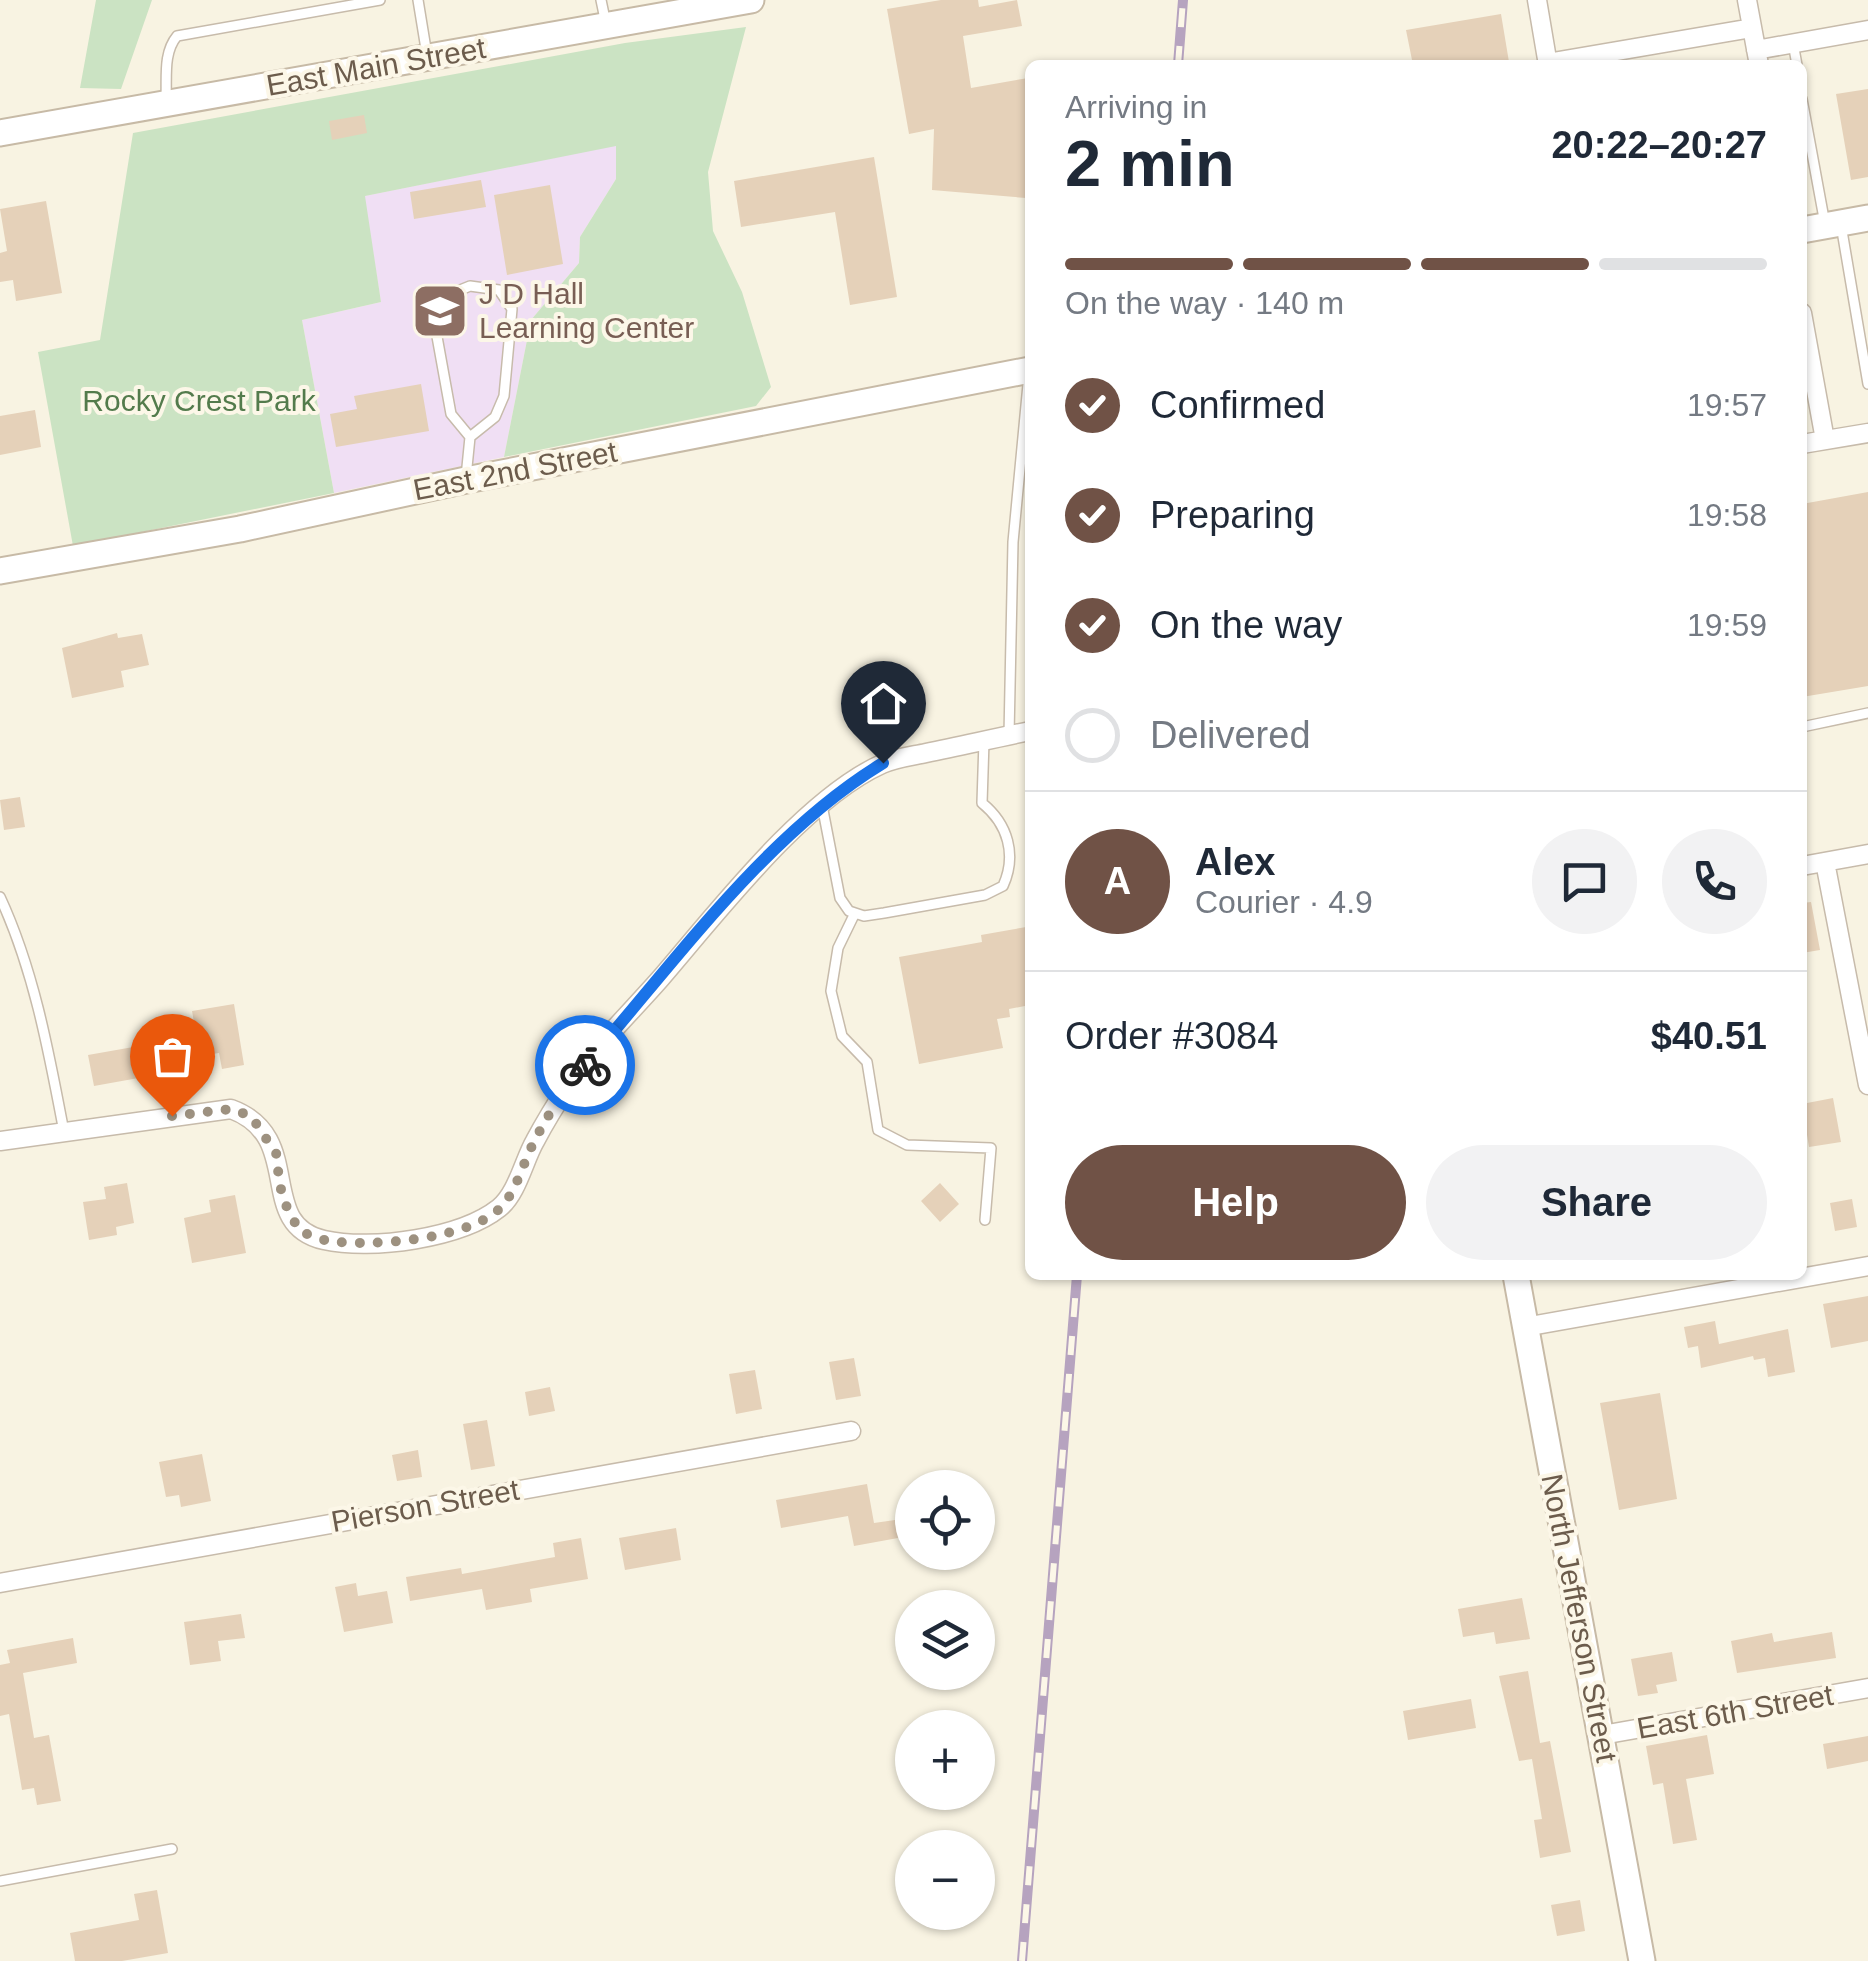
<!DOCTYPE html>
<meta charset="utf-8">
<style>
:root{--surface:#fff;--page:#f2f2f3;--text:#1f2937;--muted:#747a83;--line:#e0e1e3;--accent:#705246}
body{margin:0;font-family:Arial,sans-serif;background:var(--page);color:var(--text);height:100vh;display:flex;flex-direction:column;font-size:38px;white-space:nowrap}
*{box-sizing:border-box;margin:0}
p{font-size:32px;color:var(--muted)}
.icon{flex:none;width:55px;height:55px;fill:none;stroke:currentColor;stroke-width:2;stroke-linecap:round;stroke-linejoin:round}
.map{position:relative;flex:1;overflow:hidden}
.drawer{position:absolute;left:1025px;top:60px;width:782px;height:1220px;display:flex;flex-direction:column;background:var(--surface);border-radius:15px;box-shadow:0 2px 8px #0004}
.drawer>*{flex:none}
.buttons{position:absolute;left:895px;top:1470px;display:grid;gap:20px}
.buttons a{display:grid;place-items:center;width:100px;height:100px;border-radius:50%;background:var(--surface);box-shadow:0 2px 8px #0004;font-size:50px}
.pin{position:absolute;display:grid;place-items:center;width:85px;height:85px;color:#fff;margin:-102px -42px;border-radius:50% 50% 50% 0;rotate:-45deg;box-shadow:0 0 10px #0007}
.pin .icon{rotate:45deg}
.courier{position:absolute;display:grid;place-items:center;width:100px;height:100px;margin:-50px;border:8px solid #1a73e8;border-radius:50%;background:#fff;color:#222;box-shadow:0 2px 12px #0007}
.headline em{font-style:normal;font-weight:600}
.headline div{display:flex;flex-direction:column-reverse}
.headline{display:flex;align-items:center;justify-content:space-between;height:170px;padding:0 40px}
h1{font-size:65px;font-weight:600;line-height:75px}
.bar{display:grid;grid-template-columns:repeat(4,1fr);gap:15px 10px;align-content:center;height:120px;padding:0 40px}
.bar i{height:12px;border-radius:8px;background:var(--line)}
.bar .active{background:var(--accent)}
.bar p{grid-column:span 4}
.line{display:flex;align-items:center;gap:25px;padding:0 40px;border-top:2px solid var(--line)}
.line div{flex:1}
.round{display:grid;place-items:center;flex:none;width:105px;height:105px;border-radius:52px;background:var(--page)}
ol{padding:0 40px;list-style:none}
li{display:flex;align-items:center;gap:30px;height:110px}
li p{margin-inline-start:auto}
li .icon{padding:10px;border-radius:50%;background:var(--accent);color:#fff;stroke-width:4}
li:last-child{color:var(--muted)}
li i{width:55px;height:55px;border:5px solid var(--line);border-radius:50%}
.primary-button{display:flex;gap:20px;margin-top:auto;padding:20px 40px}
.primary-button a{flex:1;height:115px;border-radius:60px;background:var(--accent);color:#fff;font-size:40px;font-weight:600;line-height:115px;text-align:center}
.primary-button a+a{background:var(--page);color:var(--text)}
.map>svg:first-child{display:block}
.education{fill:#f0dff4}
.green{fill:#cbe3c3}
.building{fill:#e5d1b9}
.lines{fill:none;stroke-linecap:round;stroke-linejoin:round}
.lane-casing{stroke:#c7bbab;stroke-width:12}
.street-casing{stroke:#c7bbab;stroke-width:21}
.secondary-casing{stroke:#c7baa6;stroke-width:29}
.lane{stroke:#fff;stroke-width:9}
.street{stroke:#fff;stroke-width:18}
.secondary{stroke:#fff;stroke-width:25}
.rail-casing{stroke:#b6a3bf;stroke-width:10}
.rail{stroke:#fcf7e8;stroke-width:6;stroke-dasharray:19;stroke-linecap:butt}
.done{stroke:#9d9180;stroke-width:10;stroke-dasharray:0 18}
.route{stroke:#1a73e8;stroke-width:12}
.labels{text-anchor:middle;stroke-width:8;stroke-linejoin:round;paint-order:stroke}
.street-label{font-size:30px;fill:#6c5c4c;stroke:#fcf7e8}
.education-label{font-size:30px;fill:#785e54;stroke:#fcf7e8;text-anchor:start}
.park-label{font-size:30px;fill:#537b4c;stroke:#fcf7e8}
</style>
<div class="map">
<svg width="1868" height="1961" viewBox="0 0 1868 1961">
<rect width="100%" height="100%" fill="#f8f3e2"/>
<path class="education" d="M 616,145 L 616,179 L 580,237 L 579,263 L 531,320 L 504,457 L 334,493 L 302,320 L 381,302 L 364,196 Z"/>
<path class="green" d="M 96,0 L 152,0 L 121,89 L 80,88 Z
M 746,27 L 708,172 L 713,231 L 742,292 L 771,387 L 756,406 L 504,457 L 531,320 L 579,263 L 580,237 L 616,179 L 616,146 L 365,196 L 381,302 L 302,320 L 334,493 L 73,546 L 38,352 L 100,340 L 133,133 L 625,43 Z"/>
<path class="building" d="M 941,0 L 978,0 L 979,7 L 1017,0 L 1022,26 L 963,36 L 971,88 L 1028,78 L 1026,198 L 932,190 L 934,129 L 909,134 L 887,9 Z
M 1501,14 L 1509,62 L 1489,65 L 1413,65 L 1406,30 Z
M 1868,89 L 1868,177 L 1851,180 L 1836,94 Z
M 364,115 L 367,133 L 332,140 L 329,121 Z
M 874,157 L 897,297 L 850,305 L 835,212 L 741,227 L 734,181 Z
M 481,180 L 486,207 L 414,219 L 410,192 Z
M 550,185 L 563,264 L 507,275 L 494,195 Z
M 46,201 L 62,293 L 16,301 L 13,280 L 0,282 L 0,253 L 7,251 L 0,209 Z
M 421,384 L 429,431 L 336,447 L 330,414 L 357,409 L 354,396 Z
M 35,410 L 41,447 L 0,455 L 0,416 Z
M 1868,492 L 1868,686 L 1802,697 L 1802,504 Z
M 117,633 L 118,638 L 142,634 L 149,665 L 121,671 L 124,687 L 72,698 L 62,648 Z
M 20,797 L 25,827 L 4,830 L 0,800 Z
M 1811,902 L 1820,950 L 1802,953 L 1802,903 Z
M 1026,927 L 1030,950 L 1030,1005 L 1009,1009 L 1010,1017 L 997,1019 L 1003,1048 L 919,1064 L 899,957 L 982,942 L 981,935 Z
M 234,1004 L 244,1065 L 222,1069 L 219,1053 L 200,1056 L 192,1011 Z
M 139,1046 L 144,1077 L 94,1086 L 88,1055 Z
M 1833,1098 L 1841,1142 L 1809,1147 L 1802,1104 Z
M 127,1183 L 134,1223 L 116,1227 L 117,1235 L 89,1240 L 83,1202 L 106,1199 L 104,1187 Z
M 940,1183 L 959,1204 L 940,1222 L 921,1201 Z
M 235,1195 L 246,1253 L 192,1263 L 184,1218 L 211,1212 L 209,1200 Z
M 1852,1199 L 1857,1227 L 1835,1231 L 1830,1203 Z
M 1868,1296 L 1868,1341 L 1831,1348 L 1823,1304 Z
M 1715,1321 L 1719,1344 L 1788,1329 L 1795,1372 L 1768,1377 L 1765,1358 L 1754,1360 L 1753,1356 L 1701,1368 L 1698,1346 L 1688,1348 L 1684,1327 Z
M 854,1358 L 861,1396 L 836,1400 L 829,1362 Z
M 755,1370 L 762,1409 L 736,1414 L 729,1374 Z
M 550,1387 L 555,1411 L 529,1416 L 525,1392 Z
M 1660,1393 L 1677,1499 L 1619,1510 L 1600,1403 Z
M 487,1420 L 495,1466 L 471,1470 L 463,1424 Z
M 418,1450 L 422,1477 L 397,1481 L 392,1455 Z
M 202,1454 L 211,1501 L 181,1507 L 179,1495 L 166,1497 L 159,1462 Z
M 867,1484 L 874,1523 L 895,1520 L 898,1538 L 854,1546 L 848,1516 L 781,1528 L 776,1500 Z
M 676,1528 L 681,1560 L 625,1570 L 619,1538 Z
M 581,1538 L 588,1579 L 530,1589 L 532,1602 L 486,1610 L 482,1589 L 410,1601 L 406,1577 L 461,1568 L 462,1574 L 555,1557 L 553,1543 Z
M 356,1583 L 358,1596 L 387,1591 L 393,1623 L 344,1632 L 335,1587 Z
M 1522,1598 L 1530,1639 L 1496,1644 L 1494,1632 L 1463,1637 L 1458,1609 Z
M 241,1614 L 245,1638 L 218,1641 L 221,1661 L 190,1665 L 184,1622 Z
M 1832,1632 L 1836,1658 L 1737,1673 L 1731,1641 L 1772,1633 L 1774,1642 Z
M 73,1638 L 77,1663 L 23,1673 L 34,1738 L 49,1735 L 61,1801 L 37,1805 L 34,1788 L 22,1790 L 9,1714 L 0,1716 L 0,1665 L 10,1663 L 7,1650 Z
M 1672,1652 L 1677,1681 L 1656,1685 L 1658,1693 L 1638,1696 L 1631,1659 Z
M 1528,1671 L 1540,1743 L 1550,1741 L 1571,1852 L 1540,1858 L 1534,1820 L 1542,1819 L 1532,1759 L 1519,1761 L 1499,1676 Z
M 1471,1699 L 1476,1728 L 1408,1740 L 1403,1711 Z
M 1707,1735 L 1714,1774 L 1686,1779 L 1697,1840 L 1673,1844 L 1663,1783 L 1653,1785 L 1646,1746 Z
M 1868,1736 L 1868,1761 L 1827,1769 L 1823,1744 Z
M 157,1890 L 168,1953 L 122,1961 L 75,1961 L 70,1933 L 139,1920 L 134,1894 Z
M 1580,1900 L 1585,1931 L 1557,1936 L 1551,1905 Z"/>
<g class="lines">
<g class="lane-casing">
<path id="lane" d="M 418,0 L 427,55
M 601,0 L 606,24
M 1793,43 L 1797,65
M 166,99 C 167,77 163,53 177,36 L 380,0
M 1802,99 L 1825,224
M 1841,225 L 1868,384
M 466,477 L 470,437 L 495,417 L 504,396 L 512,309 L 499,290 L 470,286 L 448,295 L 434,320 L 451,414 L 470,437
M 1802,727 L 1868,713
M 1009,735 L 1013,542 L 1029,374
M 822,805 L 840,898 L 849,911 L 864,916 L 884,913 L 985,895 L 1003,886 C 1017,855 1008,824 982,803 L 984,741
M 0,897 C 34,970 49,1053 64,1132
M 855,913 L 838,948 L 831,991 L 842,1036 L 867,1062 L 878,1130 L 907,1145 L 991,1148 L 985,1220
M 0,1881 L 172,1849"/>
</g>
<g class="street-casing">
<path id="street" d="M 1537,0 L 1548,65
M 1747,0 L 1759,65
M 1756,50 L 1868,30
M 1547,63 L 1752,28
M 1802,313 L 1825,440
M 1802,444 L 1868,433
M 1825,862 L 1868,1085
M 1802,866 L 1868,854
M 0,1141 L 231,1109 C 307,1137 254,1224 324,1240 C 372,1251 461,1238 499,1208 C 517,1194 524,1160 535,1141 C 545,1122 558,1101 570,1083 C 596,1046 630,1013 660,979 C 716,914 804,799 882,764 C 895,758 912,756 926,753 C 961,746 995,738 1030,731
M 1525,1327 L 1868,1266
M 0,1583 L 851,1431
M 1602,1735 L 1868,1688"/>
</g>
<g class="secondary-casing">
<path id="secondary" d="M 0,133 L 751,0
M 1802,230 L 1868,218
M 0,571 L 240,529 L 466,480 L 1030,370
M 1516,1275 L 1642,1961"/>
</g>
<use href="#lane" class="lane"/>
<use href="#street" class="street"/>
<use href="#secondary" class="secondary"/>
<g class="rail-casing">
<path id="rail" d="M 1178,65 L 1183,0
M 1022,1961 L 1077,1275"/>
</g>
<use href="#rail" class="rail"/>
</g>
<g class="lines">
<path class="done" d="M 172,1116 L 231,1109 L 251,1116 L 277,1155 L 279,1183 L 288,1211 L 300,1231 C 309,1235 319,1239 329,1241 C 371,1247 475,1240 504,1204 C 516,1189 523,1165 531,1148 C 545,1119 564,1089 585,1065"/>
<path class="route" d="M 585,1065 C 675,962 766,834 883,763"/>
</g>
<defs>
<g id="school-square" transform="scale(2.875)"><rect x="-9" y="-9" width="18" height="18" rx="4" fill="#8d6e63" stroke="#fcf7e8"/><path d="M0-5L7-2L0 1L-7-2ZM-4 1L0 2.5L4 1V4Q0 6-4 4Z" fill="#fff"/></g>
</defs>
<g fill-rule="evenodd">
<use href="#school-square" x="440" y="311"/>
</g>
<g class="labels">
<g class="street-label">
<text transform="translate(376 67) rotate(-10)" y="10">East Main Street</text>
<text transform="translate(515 471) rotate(-11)" y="10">East 2nd Street</text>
<text transform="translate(425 1506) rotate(-10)" y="10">Pierson Street</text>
<text transform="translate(1579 1618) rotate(79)" y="10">North Jefferson Street</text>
<text transform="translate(1735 1712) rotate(-10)" y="10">East 6th Street</text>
</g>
<g class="education-label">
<text x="479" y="304">J D Hall<tspan x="479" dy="34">Learning Center</tspan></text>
</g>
<g class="park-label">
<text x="199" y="411">Rocky Crest Park</text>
</g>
</g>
</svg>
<div class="buttons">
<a><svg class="icon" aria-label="locate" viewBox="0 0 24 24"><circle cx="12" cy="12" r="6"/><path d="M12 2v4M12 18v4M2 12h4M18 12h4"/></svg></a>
<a><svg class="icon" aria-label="layers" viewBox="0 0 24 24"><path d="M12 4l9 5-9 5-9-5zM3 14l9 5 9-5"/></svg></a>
<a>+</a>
<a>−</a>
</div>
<div class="pin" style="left:172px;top:1116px;background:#ea580c"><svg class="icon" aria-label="bag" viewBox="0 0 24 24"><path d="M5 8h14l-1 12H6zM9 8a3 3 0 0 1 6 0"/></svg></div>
<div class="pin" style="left:883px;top:763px;background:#1f2937"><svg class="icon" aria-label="home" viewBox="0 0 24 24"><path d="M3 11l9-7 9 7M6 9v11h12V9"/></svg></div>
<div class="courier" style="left:585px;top:1065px"><svg class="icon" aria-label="bike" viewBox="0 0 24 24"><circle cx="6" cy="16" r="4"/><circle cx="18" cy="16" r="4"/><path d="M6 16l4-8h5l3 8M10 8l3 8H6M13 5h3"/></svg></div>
<section class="drawer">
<div class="headline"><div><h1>2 min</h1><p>Arriving in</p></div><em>20:22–20:27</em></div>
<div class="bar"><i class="active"></i><i class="active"></i><i class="active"></i><i></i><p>On the way · 140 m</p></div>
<ol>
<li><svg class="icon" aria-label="check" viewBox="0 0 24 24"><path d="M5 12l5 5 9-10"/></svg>Confirmed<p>19:57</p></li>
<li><svg class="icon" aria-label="check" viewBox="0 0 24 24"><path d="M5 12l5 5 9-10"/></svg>Preparing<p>19:58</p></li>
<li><svg class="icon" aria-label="check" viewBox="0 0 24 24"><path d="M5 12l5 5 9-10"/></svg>On the way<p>19:59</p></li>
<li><i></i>Delivered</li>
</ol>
<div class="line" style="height:180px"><b class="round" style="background:var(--accent);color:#fff">A</b><div><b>Alex</b><p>Courier · 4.9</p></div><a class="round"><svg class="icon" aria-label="chat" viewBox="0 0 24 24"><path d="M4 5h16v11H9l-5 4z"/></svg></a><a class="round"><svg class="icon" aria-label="phone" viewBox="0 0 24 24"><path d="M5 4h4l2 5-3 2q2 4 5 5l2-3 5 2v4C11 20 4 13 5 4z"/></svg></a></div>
<div class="line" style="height:130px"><div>Order #3084</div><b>$40.51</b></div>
<div class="primary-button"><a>Help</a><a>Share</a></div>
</section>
</div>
